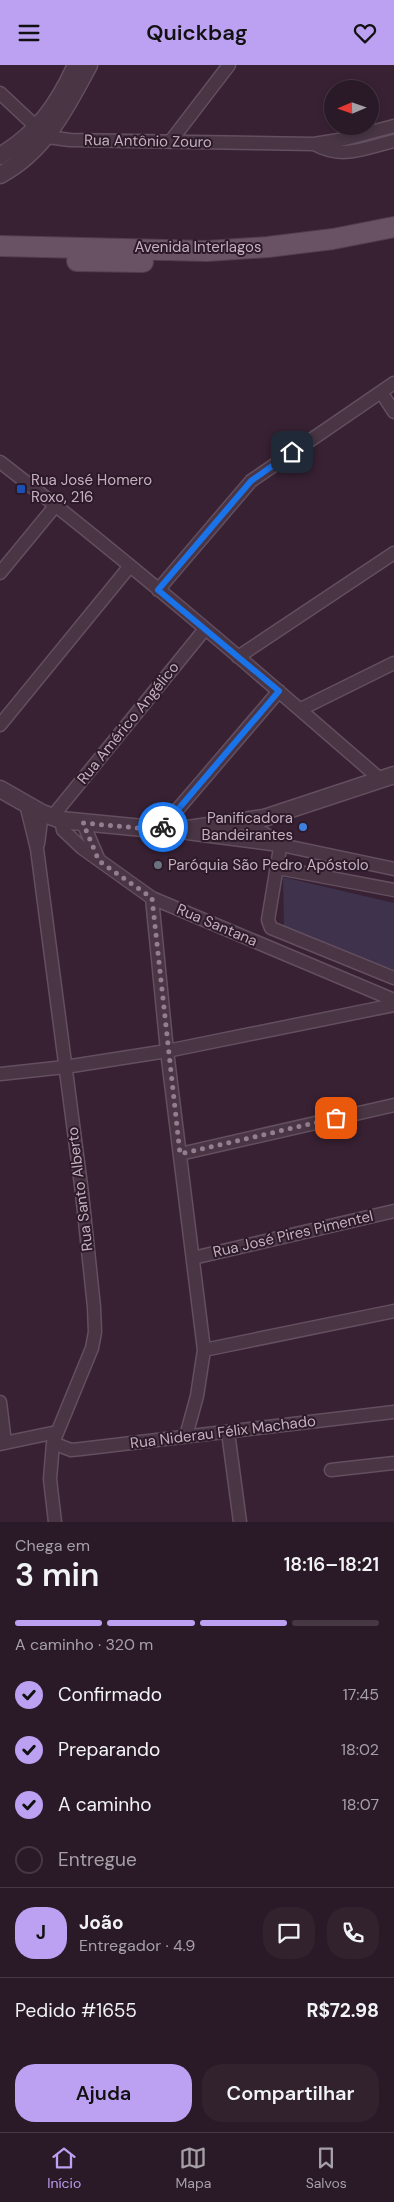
<!DOCTYPE html>
<html lang="pt">
<meta charset="utf-8">
<style>
:root{--surface:#2a1926;--page:#32222e;--text:#f1f3f6;--muted:#a5a0a7;--line:#463843;--accent:#bca0f2}
body{margin:0;font-family:"DM Sans",sans-serif;background:var(--page);color:var(--text);height:100vh;display:flex;flex-direction:column;font-size:19px;white-space:nowrap}
*{box-sizing:border-box;margin:0}
p{font-size:16px;color:var(--muted)}
.icon{flex:none;width:28px;height:28px;fill:none;stroke:currentColor;stroke-width:2;stroke-linecap:round;stroke-linejoin:round}
.map{position:relative;height:1457px;overflow:hidden}
.details{display:flex;flex-direction:column;background:var(--surface);flex:1}
.details>*{flex:none}
.needle{width:32px;rotate:268deg}
.fabs{position:absolute;left:324px;top:15px;display:grid;gap:10px}
.fabs a{display:grid;place-items:center;width:55px;height:55px;border-radius:50%;background:var(--surface);box-shadow:0 2px 8px #0003,0 0 0 1px var(--line);font-size:25px}
.pin{position:absolute;display:grid;place-items:center;width:42px;height:42px;color:#fff;margin:-21px;border-radius:10px;box-shadow:0 2px 8px #0006}
.courier{position:absolute;display:grid;place-items:center;width:50px;height:50px;margin:-25px;border:4px solid #1a73e8;border-radius:50%;background:#fff;color:#222;box-shadow:0 1px 6px #0007}
.head em{font-style:normal;font-weight:600}
.head div{display:flex;flex-direction:column-reverse}
.head{display:flex;align-items:center;justify-content:space-between;height:85px;padding:0 15px}
h1{font-size:32px;font-weight:600;line-height:38px}
.bar{display:grid;grid-template-columns:repeat(4,1fr);gap:8px 5px;align-content:center;height:60px;padding:0 15px}
.bar i{height:6px;border-radius:4px;background:var(--line)}
.bar .selected{background:var(--accent)}
.bar p{grid-column:span 4}
.line{display:flex;align-items:center;gap:12px;padding:0 15px;border-top:1px solid var(--line)}
.line div{flex:1}
.round{display:grid;place-items:center;flex:none;width:52px;height:52px;border-radius:20px;background:var(--page)}
ol{padding:0 15px;list-style:none}
li{display:flex;align-items:center;gap:15px;height:55px}
li p{margin-inline-start:auto}
li .icon{padding:5px;border-radius:50%;background:var(--accent);color:#111;stroke-width:4}
li:last-child{color:var(--muted)}
li i{width:28px;height:28px;border:2px solid var(--line);border-radius:50%}
.cta{display:flex;gap:10px;margin-top:auto;padding:10px 15px}
.cta a{flex:1;height:58px;border-radius:20px;background:var(--accent);color:#111;font-size:20px;font-weight:600;line-height:58px;text-align:center}
.cta a+a{background:var(--page);color:var(--text)}
header{display:flex;justify-content:space-between;align-items:center;height:65px;padding:0 15px;background:var(--accent);color:#111;font-size:22px;font-weight:600}
.menu{display:flex;justify-content:space-around;align-items:center;height:70px;border-top:1px solid var(--line);background:var(--surface);font-size:14px;color:var(--muted)}
.menu a{display:grid;justify-items:center;gap:2px}
.menu .selected{color:var(--accent)}
.map>svg:first-child{display:block}
.green{fill:#3e324c}
.lines{fill:none;stroke-linecap:round;stroke-linejoin:round}
.minor-casing{stroke:#634f5f;stroke-width:15}
.tertiary-casing{stroke:#634f5f;stroke-width:19}
.primary-casing{stroke:#523e4d;stroke-width:22}
.minor{stroke:#493544;stroke-width:12}
.tertiary{stroke:#493544;stroke-width:16}
.primary{stroke:#695264;stroke-width:20}
.done{stroke:#947d8e;stroke-width:5;stroke-dasharray:0 9}
.route{stroke:#1a73e8;stroke-width:6}
.transit-dot{fill:#1a4fb4;stroke:#2d1a29;stroke-width:2}
.shop-dot{fill:#3f7fe0;stroke:#2d1a29;stroke-width:2}
.worship-dot{fill:#6b7280;stroke:#2d1a29;stroke-width:2}
.labels{text-anchor:middle;stroke-width:4;stroke-linejoin:round;paint-order:stroke}
.street-label{font-size:15px;fill:#c5afbf;stroke:#2d1a29}
.poi-label{font-size:15px;fill:#c5afbf;stroke:#2d1a29;text-anchor:start}
</style>
<header><svg class="icon" aria-label="menu" viewBox="0 0 24 24"><path d="M4 6h16M4 12h16M4 18h16"/></svg>Quickbag<svg class="icon" aria-label="heart" viewBox="0 0 24 24"><path d="M12 20l-8-8c-3-5 5-10 8-4 3-6 11-1 8 4z"/></svg></header>
<div class="map">
<svg width="394" height="1457" viewBox="0 0 394 1457">
<rect width="100%" height="100%" fill="#382133"/>
<path class="green" d="M 283,812 L 394,838 L 394,905 L 284,863 Z"/>
<g class="lines">
<g class="minor-casing">
<path id="minor" d="M 0,28 L 47,72 L 70,75 L 314,79 L 345,74 L 394,61
M 170,77 L 229,0
M 314,79 C 343,95 364,83 394,76
M 381,327 L 394,347
M 0,397 C 131,498 256,606 380,714
M 0,508 L 56,440
M 158,525 L 251,416 L 394,318
M 238,592 L 394,488
M 301,644 L 394,598
M 0,660 L 130,501
M 26,739 L 37,784 L 82,1128 L 94,1242 L 95,1267 L 92,1283 L 53,1378 L 50,1414 L 55,1457
M 52,752 L 205,564
M 61,755 L 63,765 L 82,783 L 152,833 L 394,935
M 243,757 L 282,778
M 83,758 L 98,793
M 160,765 L 279,626
M 187,768 L 286,781 L 394,804
M 281,777 L 268,855 L 271,863 L 394,913
M 38,779 L 42,748
M 278,803 L 394,825
M 152,833 L 167,986 L 204,1285 L 197,1331 L 186,1371
M 0,1009 L 65,1002 L 167,986 L 394,940
M 180,1089 L 394,1040
M 193,1193 L 394,1146
M 204,1285 L 394,1246
M 0,1337 L 5,1378
M 228,1367 L 240,1457
M 53,1378 L 71,1385 L 81,1384 L 394,1347
M 0,1379 L 57,1367
M 331,1405 L 394,1398"/>
</g>
<g class="tertiary-casing">
<path id="tertiary" d="M 0,91 C 38,68 58,40 76,0
M 0,110 C 45,86 66,43 89,0
M 0,724 L 42,748 L 61,755 L 174,766 L 264,753 L 394,710"/>
</g>
<g class="primary-casing">
<path id="primary" d="M 0,181 L 207,186 L 268,182 L 333,174 L 394,162
M 77,196 L 143,197"/>
</g>
<use href="#minor" class="minor"/>
<use href="#tertiary" class="tertiary"/>
<use href="#primary" class="primary"/>
</g>
<g class="lines">
<path class="done" d="M 163,762 L 160,765 L 83,758 L 99,796 L 152,833 L 180,1089 L 336,1053"/>
<path class="route" d="M 163,762 L 279,626 L 158,525 L 251,416 L 292,387"/>
</g>
<rect class="transit-dot" x="16" y="419" width="10" height="10" rx="2.5"/>
<circle class="shop-dot" cx="303" cy="762" r="5"/>
<circle class="worship-dot" cx="158" cy="800" r="5"/>
<g class="labels">
<g class="street-label">
<text transform="translate(148 76) rotate(1)" y="5">Rua Antônio Zouro</text>
<text x="198" y="187">Avenida Interlagos</text>
<text transform="translate(128 658) rotate(-51)" y="5">Rua Américo Angélico</text>
<text transform="translate(217 860) rotate(23)" y="5">Rua Santana</text>
<text transform="translate(80 1124) rotate(-97)" y="5">Rua Santo Alberto</text>
<text transform="translate(293 1169) rotate(-13)" y="5">Rua José Pires Pimentel</text>
<text transform="translate(223 1367) rotate(-7)" y="5">Rua Niderau Félix Machado</text>
</g>
<g class="poi-label">
<text x="31" y="420">Rua José Homero<tspan x="31" dy="17">Roxo, 216</tspan></text>
<text x="293" y="758" text-anchor="end">Panificadora<tspan x="293" dy="17">Bandeirantes</tspan></text>
<text x="168" y="805">Paróquia São Pedro Apóstolo</text>
</g>
</g>
</svg>
<div class="fabs">
<a><svg class="needle" viewBox="-14 -14 28 28"><path d="M0-13l5 13h-10z" fill="#e53935"/><path d="M0 13l5-13h-10z" fill="#a5a0a7"/></svg></a>
</div>
<div class="pin" style="left:336px;top:1053px;background:#ea580c"><svg class="icon" aria-label="bag" viewBox="0 0 24 24"><path d="M5 8h14l-1 12H6zM9 8a3 3 0 0 1 6 0"/></svg></div>
<div class="pin" style="left:292px;top:387px;background:#1f2937"><svg class="icon" aria-label="home" viewBox="0 0 24 24"><path d="M3 11l9-7 9 7M6 9v11h12V9"/></svg></div>
<div class="courier" style="left:163px;top:762px"><svg class="icon" aria-label="bike" viewBox="0 0 24 24"><circle cx="6" cy="16" r="4"/><circle cx="18" cy="16" r="4"/><path d="M6 16l4-8h5l3 8M10 8l3 8H6M13 5h3"/></svg></div>
</div>
<section class="details">
<div class="head"><div><h1>3 min</h1><p>Chega em</p></div><em>18:16–18:21</em></div>
<div class="bar"><i class="selected"></i><i class="selected"></i><i class="selected"></i><i></i><p>A caminho · 320 m</p></div>
<ol>
<li><svg class="icon" aria-label="check" viewBox="0 0 24 24"><path d="M5 12l5 5 9-10"/></svg>Confirmado<p>17:45</p></li>
<li><svg class="icon" aria-label="check" viewBox="0 0 24 24"><path d="M5 12l5 5 9-10"/></svg>Preparando<p>18:02</p></li>
<li><svg class="icon" aria-label="check" viewBox="0 0 24 24"><path d="M5 12l5 5 9-10"/></svg>A caminho<p>18:07</p></li>
<li><i></i>Entregue</li>
</ol>
<div class="line" style="height:90px"><b class="round" style="background:var(--accent);color:#111">J</b><div><b>João</b><p>Entregador · 4.9</p></div><a class="round"><svg class="icon" aria-label="chat" viewBox="0 0 24 24"><path d="M4 5h16v11H9l-5 4z"/></svg></a><a class="round"><svg class="icon" aria-label="phone" viewBox="0 0 24 24"><path d="M5 4h4l2 5-3 2q2 4 5 5l2-3 5 2v4C11 20 4 13 5 4z"/></svg></a></div>
<div class="line" style="height:65px"><div>Pedido #1655</div><b>R$72.98</b></div>
<div class="cta"><a>Ajuda</a><a>Compartilhar</a></div>
</section>
<nav class="menu">
<a class="selected"><svg class="icon" aria-label="home" viewBox="0 0 24 24"><path d="M3 11l9-7 9 7M6 9v11h12V9"/></svg>Início</a>
<a><svg class="icon" aria-label="map" viewBox="0 0 24 24"><path d="M3 6l6-2 6 2 6-2v14l-6 2-6-2-6 2zM9 4v14M15 6v14"/></svg>Mapa</a>
<a><svg class="icon" aria-label="saved" viewBox="0 0 24 24"><path d="M7 4h10v16l-5-4-5 4z"/></svg>Salvos</a>
</nav>
